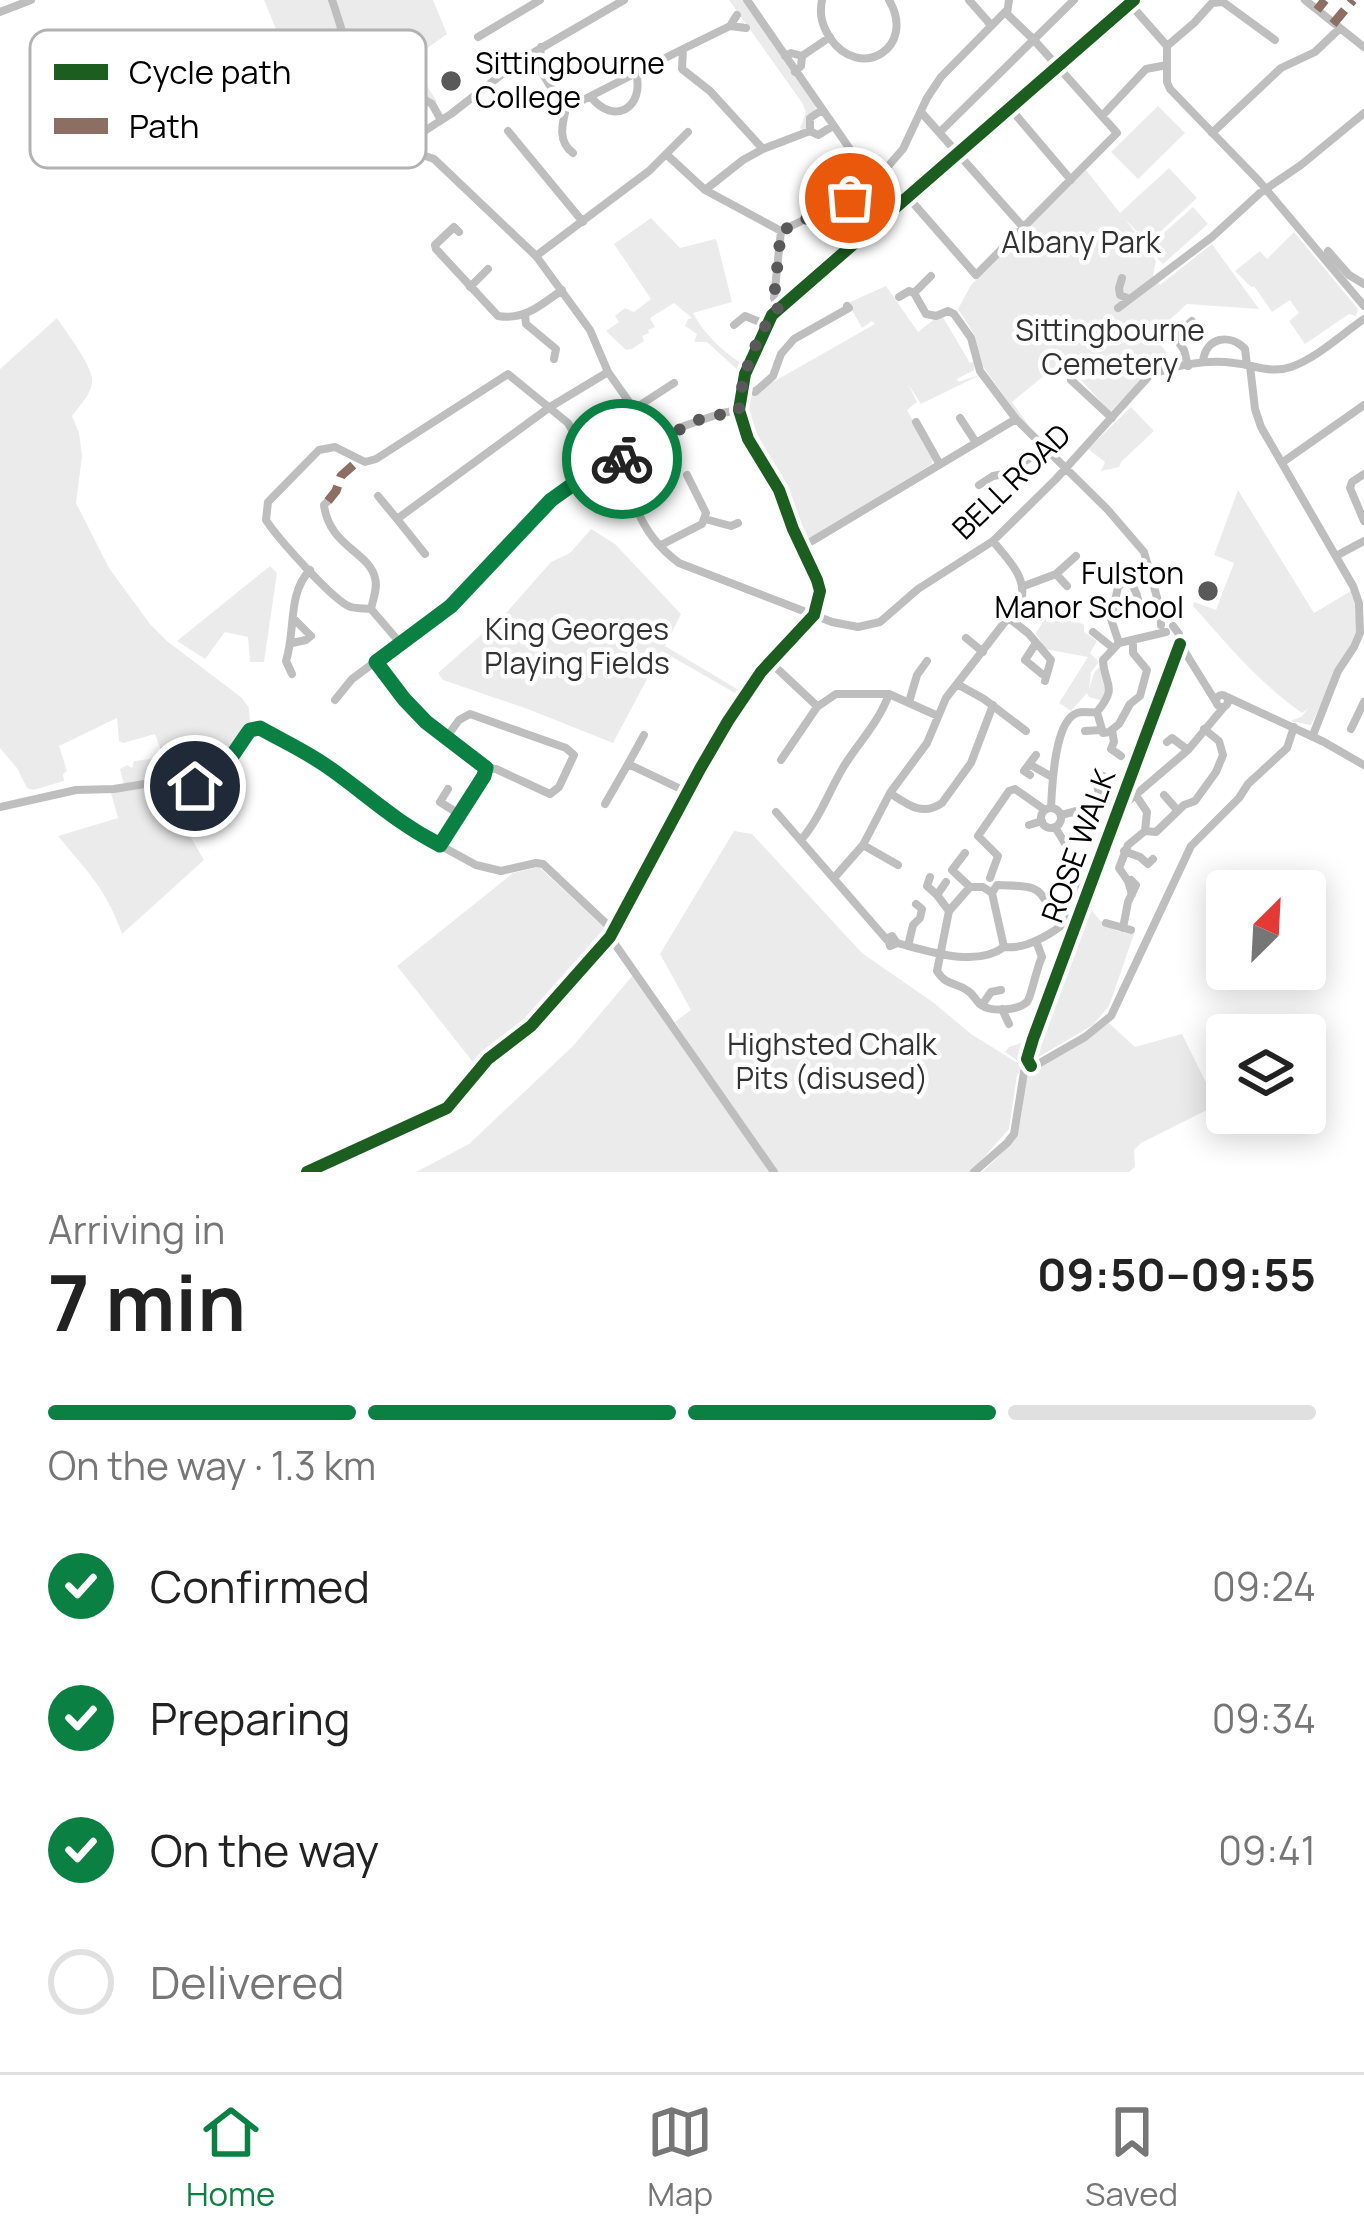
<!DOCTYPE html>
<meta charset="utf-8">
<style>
:root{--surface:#fff;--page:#f2f2f2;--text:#222;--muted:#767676;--line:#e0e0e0;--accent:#0b8043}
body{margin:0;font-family:Manrope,sans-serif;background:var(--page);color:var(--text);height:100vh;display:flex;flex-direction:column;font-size:45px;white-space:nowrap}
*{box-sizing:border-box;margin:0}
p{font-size:39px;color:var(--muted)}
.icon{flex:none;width:66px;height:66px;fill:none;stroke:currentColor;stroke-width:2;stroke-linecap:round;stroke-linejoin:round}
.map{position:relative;height:1172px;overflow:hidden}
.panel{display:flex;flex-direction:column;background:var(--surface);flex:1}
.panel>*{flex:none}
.needle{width:78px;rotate:24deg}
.buttons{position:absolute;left:1206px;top:870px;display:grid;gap:24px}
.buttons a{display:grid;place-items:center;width:120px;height:120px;border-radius:12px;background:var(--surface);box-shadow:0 6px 30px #0003;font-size:60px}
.pin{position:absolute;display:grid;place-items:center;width:102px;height:102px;color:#fff;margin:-51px;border:6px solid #fff;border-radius:50%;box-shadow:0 3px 12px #0007}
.courier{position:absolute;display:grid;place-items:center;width:120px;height:120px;margin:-60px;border:9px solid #0b8043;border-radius:50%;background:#fff;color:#222;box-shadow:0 3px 15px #0007}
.summary em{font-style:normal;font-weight:700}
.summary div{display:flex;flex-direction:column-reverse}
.summary{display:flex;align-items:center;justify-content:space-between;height:204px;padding:0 48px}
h1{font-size:78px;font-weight:700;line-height:90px}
.bar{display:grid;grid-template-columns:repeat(4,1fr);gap:18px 12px;align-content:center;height:144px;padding:0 48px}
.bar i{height:15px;border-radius:9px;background:var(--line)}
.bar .selected{background:var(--accent)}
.bar p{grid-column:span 4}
ol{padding:0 48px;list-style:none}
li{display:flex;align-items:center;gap:36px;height:132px}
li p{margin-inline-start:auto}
li .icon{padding:12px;border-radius:50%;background:var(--accent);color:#fff;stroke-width:4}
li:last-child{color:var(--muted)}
li i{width:66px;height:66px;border:6px solid var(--line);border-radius:50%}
.tab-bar{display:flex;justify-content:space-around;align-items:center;height:168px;border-top:3px solid var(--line);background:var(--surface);font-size:33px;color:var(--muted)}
.tab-bar a{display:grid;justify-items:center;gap:6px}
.tab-bar .selected{color:var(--accent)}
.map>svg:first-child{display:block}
.green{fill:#ebebeb}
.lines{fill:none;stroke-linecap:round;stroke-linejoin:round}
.minor{stroke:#bebebe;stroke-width:8}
.quiet{stroke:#8d6e63;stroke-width:9;stroke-dasharray:18 9;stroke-linecap:butt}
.cycleway-casing{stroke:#fff;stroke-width:20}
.cycleway{stroke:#1b5e20;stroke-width:12}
.done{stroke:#595959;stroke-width:12;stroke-dasharray:0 21.6}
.route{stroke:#0b8043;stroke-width:15}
.poi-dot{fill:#595959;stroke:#fff;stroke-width:4.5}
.labels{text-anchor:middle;stroke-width:9;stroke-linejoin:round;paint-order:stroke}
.poi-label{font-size:30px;fill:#000;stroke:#fff;text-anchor:start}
.park-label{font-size:30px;fill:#323232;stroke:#fff}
.street-label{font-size:30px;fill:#000;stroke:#fff}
.key{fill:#fff;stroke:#b2b2b2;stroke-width:3}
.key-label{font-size:33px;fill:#000}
</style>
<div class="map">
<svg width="1364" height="1172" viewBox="0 0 1364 1172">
<rect width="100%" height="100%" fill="#fff"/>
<path class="green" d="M 264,0 L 330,0 L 369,110 L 361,111 L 318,131 Z
M 333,0 L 433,0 L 447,34 L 422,52 L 418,44 L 408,49 L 414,65 L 437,102 L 395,97 L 395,86 L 401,82 L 409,83 L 414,74 L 412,64 L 406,61 L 361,75 Z
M 729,0 L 745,0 L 816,104 L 815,112 L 805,130 L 800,128 L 806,113 L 803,104 Z
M 1158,106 L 1185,133 L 1138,179 L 1111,152 Z
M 1169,168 L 1197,198 L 1148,243 L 1125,219 L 1147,248 L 1193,207 L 1208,224 L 1163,264 L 1149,250 L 1156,261 L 1153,276 L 1160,285 L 1212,244 L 1259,309 L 1187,304 L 1153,335 L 1167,353 L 1163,357 L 1169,370 L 1144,377 L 1110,412 L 1063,360 L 1012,402 L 1029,426 L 1025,425 L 979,361 L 973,338 L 954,310 L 976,337 L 958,309 L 971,285 L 1086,170 L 1120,213 Z
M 651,218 L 680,248 L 715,239 L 717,242 L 732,302 L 693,313 C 704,334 725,354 746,366 L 743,375 L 707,342 L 694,342 L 697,334 L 685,326 L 688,319 L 692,318 L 674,303 L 650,318 L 655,327 L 648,330 L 649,333 L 642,336 L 644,341 L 632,349 L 626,350 L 606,331 L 619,322 L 615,316 L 625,308 L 634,312 L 651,299 L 614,244 Z
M 1294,232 L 1358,309 L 1356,316 L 1349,314 L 1305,344 L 1289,321 L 1299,313 L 1290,300 L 1272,312 L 1254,286 L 1251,287 L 1235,271 L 1260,251 L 1267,259 Z
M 886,286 L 918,332 L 941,314 L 970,363 L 975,361 L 974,370 L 957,379 L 958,382 L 982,374 L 921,404 L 908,384 L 917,402 L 907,410 L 933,457 L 932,464 L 806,541 L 801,538 L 785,490 L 749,428 L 745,398 L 875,324 L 872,321 L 862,328 L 848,303 Z
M 57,318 C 66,332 93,366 92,381 C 92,394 79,406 72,416 L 79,433 L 82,456 L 76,503 L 109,568 L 150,624 L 167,641 L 242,698 L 249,708 L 250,723 L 205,782 L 124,785 L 120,769 L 127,765 L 132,768 L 134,761 L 150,759 L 162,753 L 155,734 L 123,743 L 119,741 L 117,718 L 59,746 L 67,771 L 63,774 L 64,781 L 33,790 L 27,788 L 17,768 L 0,748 L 0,369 Z
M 1131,407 L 1154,431 L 1121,462 L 1119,467 L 1101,471 L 1105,462 L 1088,449 Z
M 1238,490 L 1314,613 L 1351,591 L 1355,598 L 1357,633 L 1311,725 L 1290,721 L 1301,717 L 1309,708 L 1302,713 C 1260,684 1227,644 1193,606 L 1194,602 L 1216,610 L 1234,563 L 1214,555 Z
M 591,529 L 615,544 L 681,614 L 665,646 L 742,692 L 740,696 L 662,651 L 613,743 L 525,708 L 443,680 L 438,673 L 506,613 L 551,562 L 570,553 Z
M 270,566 L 277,573 L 264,662 L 250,662 L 248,637 L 225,632 L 205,659 L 177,641 Z
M 1051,609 L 1084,625 L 1084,632 L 1097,641 L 1090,653 L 1099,662 L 1091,672 L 1089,690 L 1094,673 L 1101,665 L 1108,680 L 1103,701 L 1089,697 L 1087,693 L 1071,711 L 1059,703 L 1088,657 L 1045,649 L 1036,633 Z
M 159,786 L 171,809 L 190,813 L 190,836 L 204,860 L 122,934 C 107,890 86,870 58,836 L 118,818 L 111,793 Z
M 734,831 L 752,834 L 862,953 L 934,1003 L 971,1034 L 1024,1067 L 1017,1075 L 1009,1129 L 971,1172 L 775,1172 L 675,1022 L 691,1010 L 660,954 Z
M 539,867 L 605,928 L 525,1023 L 476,1066 L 397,966 L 513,873 Z
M 1087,898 C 1095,922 1110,932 1134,934 L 1109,1006 L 1093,1025 L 1030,1062 L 1022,1064 L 1005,1052 L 1009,1047 L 1033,1039 Z
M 633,975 L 666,1018 L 769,1172 L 416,1172 L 469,1144 L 574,1045 Z
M 1109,1023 L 1135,1047 L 1182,1034 L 1217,1105 L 1141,1143 L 1134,1150 L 1135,1167 L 1129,1172 L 982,1172 C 999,1156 1017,1142 1021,1117 C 1024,1100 1023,1086 1030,1069 L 1087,1039 Z"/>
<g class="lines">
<path class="minor" d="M 332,0 C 348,46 363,114 399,147 L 410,146 L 414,152 L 434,159 L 536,256 L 590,330 L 608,372 L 656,440
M 747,0 L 872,181
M 822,0 C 819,15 822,25 830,38 C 860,82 917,48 889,0
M 969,0 L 991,25
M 1305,0 L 1364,47
M 1131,5 L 1167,46 L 1167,82 L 1170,89 L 1259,181 L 1364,306
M 0,12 L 31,0
M 737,15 L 730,26 L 746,28
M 478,37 L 540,0
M 1167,46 L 1194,23 L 1212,3 L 1223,2 L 1275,40
M 683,49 L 730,26
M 785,56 L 791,53 L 802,56 L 801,66 L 795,72
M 802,56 L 830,37
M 519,61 L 539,68 L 541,47
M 539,68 L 552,89 L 560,96 L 581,101 L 683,49 L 682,69 L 710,91 L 763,149
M 591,97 C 614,126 645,108 636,73
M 568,100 C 564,119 555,140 573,153
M 1009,107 L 1071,180
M 398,109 L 396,104 L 398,102 L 425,100 L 432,104 L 441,120
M 822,110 L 810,118 L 810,131 L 818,135 L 833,126
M 921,112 L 1023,227
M 1102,116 L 1146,69 L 1167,65
M 508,131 L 583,222
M 940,132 L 1074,0
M 1212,133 L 1281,68 L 1315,52 L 1339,29
M 410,146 L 415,137 L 451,114 L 519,61 L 624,0
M 666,154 L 705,190 L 781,231
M 705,190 L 743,160 L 763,149 L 810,131
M 907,196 L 976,275 L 1117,133 L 1034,40 L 1007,14 L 1009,0
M 459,232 L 454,227 L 435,245 L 436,249 L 498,316 C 524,321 542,304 562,290
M 1328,251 L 1349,275 L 1364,284
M 536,256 L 649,171 L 688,132
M 931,276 L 914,293 L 926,314 L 936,316 L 948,311 L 954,314 L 971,338 L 980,371 L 1016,419 L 1107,509 L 1144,552 L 1160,608 L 1161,625
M 1122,278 L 1119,288 L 1120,295 L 1127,298
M 470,287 L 488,269
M 899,297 L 909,291 L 914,293
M 779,307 L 774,298 L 781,231 L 857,194 L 883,172 L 903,149 L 927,98 L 941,77 L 1006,11
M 1118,308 L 1212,237 L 1260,193 L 1301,165 L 1364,113
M 525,315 L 526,324 L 556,349 L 554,359
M 734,325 L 745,316 L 767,325
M 1203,361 C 1206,337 1230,333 1245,349 L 1247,365
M 1188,366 L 1184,350 L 1175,337 L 1192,321
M 1250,366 L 1255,409 L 1261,427 L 1353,586 L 1359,603 L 1360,633 L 1354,647 L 1338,671 L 1313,735
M 1071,380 L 1112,418
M 741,387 L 755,392 L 773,376 L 781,354 L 794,339 L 849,308 L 847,306
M 634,409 L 674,383
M 960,418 L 975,441
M 916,422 L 939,463
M 620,459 C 627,472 629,484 633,498 C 641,525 656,546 679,563 L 832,622 L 858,627 L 880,622 L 918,589 L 993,541 L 1056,479 L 1149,376 C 1175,365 1206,359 1234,363 C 1254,365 1271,374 1291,367 C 1317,358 1342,334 1364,319
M 1283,462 L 1364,405
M 1364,474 L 1352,482 L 1350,488 L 1364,521
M 979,485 L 993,476 L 1004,474 L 1046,448
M 378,496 L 397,519 L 550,407 L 608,372
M 328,501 L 324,505 C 329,546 369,552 375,578 C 378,588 373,599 371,609 L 401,644
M 397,519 L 425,554
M 705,519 L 731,526 L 738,523
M 661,545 L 702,524 L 706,513 L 687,475
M 802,547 L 1016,419
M 1336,556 L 1364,541
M 1056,574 L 1067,586
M 1110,580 L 1118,587 L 1111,619 L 1119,643
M 1024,586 L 1056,574 L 1076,556
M 1118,587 L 1127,579 C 1133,585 1136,590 1138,599 L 1134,604
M 371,609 C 365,608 358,609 351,607 C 335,603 276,536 266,520 L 268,502 L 319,450 L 335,447 L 365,462 L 376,459 L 508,374 L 568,423 L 596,472
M 1010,619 L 1028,633 L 1051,660 L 1045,681
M 1173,626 L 1179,634 L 1180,644 L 1216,702
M 1093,632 L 1113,648
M 966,638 L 983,652
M 292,643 L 306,640 L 311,636 L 295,620
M 1036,643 L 1025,660 L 1042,674
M 375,662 L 404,699 L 426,721 L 486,768 L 484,775 L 440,845
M 770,662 L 817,706
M 292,674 L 286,661 C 296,630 287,594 310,570
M 957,684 L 984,699 L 1026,731
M1216 701a6 6 0 1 1 12 0a6 6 0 1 1-12 0Z
M 1227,697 L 1324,742
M 335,700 L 352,679 L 451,606 L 532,518 L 562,491 L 684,426 L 722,413 L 739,410
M 909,702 L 917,675 L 927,661
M 1097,712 L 1103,733 L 1109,732 L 1119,724 L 1130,704 L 1140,696 L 1147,670 L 1133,653 L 1133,641
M 1351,729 L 1364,702
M 1112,730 L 1114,742 L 1111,749 L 1121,756
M 1085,731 L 1101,730
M 644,735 L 628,764 L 687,792
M 446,738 L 459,720 L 470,714 L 566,748 L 574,755 L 559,787 L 550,794 L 496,769 L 486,768
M 1167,742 L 1172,738 L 1188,750
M 1324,742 L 1364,765
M 781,760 L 817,707 L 836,694 L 889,694 L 938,716
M 1029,764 L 1052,777
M 1030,775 L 1024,771 L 1036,755
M 448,789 L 440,802 L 459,814
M 890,793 C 907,804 922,817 942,803 L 971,763 L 993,705
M 1135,794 L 1147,812 L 1145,831
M 1164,795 L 1178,811
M 605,804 L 628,764
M 1101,805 L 1097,784 L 1103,776
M 0,807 L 76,790 L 114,789 L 151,783 L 203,785 L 218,775 L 247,734 L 255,727 L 322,762 L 401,824 L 476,865 L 501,871 L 536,863 L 543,864 L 614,931
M1041 818a10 10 0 1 1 20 0a10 10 0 1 1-20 0Z
M 1051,808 C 1052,788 1054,721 1077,713 C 1083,711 1090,713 1097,712 C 1119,686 1104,685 1103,660 L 1119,643 L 1166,632
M 1085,809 L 1089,829
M 776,812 L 887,940
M 1061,815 L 1113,802 L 1121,805 L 1126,803 L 1188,750 L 1224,707
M 1029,825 L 1042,821
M 801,840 C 820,818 829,791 844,766 C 860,741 879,722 889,694
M 863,845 L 898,865
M 1124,851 L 1140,857 L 1148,864 L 1153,859
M 965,853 L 952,870 L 970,887 L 983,887 L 992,893
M 930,877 L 927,886 L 937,895
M 834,878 L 863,845 L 890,793 L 927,743 L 946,698 L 1021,601 C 1028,577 1007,559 993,541
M 990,878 L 998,856 L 978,836 L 1009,791 L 1015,789 L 1045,810
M 946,882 L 937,895 L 949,911
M 970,887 L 949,911 L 937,971 C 946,986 956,982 968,991 C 973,994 976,1001 981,1005 C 991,1012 1017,1011 1027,1002 C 1031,998 1037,966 1042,957 L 1036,941
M 992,893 L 997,885 C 1048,886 1034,888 1062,925
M 992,893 L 1004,947
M 1132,894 L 1128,881 L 1119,868 L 1128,845 L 1145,831 L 1156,832 L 1184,805 L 1195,801 L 1216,772 L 1223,755 L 1219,741 L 1204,729
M 1106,923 L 1131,930
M 1123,928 L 1128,902 L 1136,885 L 1131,880
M 610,937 L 774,1172
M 897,943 L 890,946 L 888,938 L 892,936 L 897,943 C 928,951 976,968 1004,947 C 1020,949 1035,942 1049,934 C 1101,904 1081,869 1055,827
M 908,946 L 913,925 L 920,918 L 922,909 L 916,904
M 982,1005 L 991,992 L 1001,990
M 1002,1009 L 1009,1024
M 307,1172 L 447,1108 L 488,1059 L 531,1026 L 610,937 L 700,769 L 728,721 L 761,672 L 814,615 L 820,591 L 817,580 L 793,529 L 779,490 L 748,439 L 739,410 L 745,374 L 772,315 L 1134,0
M 974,1172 L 1007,1143 L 1014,1134 L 1024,1072 L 1085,1037 L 1111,1016 L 1191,846 L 1239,798 L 1248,784 L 1287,748 L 1294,727"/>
<path class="quiet" d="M 1317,10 L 1325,0
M 1333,24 L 1353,0
M 328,501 L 336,491 L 341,476 L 359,460"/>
<g class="cycleway-casing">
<path id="cycleway" d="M 1031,1066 L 1027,1059 L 1033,1039 L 1180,644
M 307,1172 L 447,1108 L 488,1059 L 531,1026 L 610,937 L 700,769 L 728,721 L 761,672 L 814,615 L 820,591 L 817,580 L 793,529 L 779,490 L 748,439 L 739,410 L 745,374 L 772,315 L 1134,0"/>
</g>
<use href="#cycleway" class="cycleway"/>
</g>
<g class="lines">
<path class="done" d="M 622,459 L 698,420 L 739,410 C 740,379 758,330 779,307 L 774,298 L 781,231 L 850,198"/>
<path class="route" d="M 195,786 C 221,781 234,751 250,730 L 260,728 C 283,741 307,752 328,767 C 368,795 395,822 440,845 L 484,776 L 486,768 L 426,722 L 404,699 L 376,662 L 451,606 L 551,500 L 572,485 L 622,459"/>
</g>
<g class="poi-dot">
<circle cx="451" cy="81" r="12"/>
<circle cx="1208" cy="591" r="12"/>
</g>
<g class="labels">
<g class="poi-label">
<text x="475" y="74">Sittingbourne<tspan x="475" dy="34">College</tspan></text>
<text x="1184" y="584" text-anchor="end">Fulston<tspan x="1184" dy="34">Manor School</tspan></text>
</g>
<g class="park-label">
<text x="1081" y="253">Albany Park</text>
<text x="1110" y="341">Sittingbourne<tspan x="1110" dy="34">Cemetery</tspan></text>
<text x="577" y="640">King Georges<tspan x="577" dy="34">Playing Fields</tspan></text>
<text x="832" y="1055">Highsted Chalk<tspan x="832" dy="34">Pits (disused)</tspan></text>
</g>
<g class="street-label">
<text transform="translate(1012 482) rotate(-44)" y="10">BELL ROAD</text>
<text transform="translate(1079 846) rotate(-70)" y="10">ROSE WALK</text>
</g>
</g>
<rect x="30" y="30" width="396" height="138" rx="18" class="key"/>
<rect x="54" y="64" width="54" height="16" fill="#1b5e20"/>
<rect x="54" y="118" width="54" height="16" fill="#8d6e63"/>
<g class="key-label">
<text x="129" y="84">Cycle path</text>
<text x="129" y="138">Path</text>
</g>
</svg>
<div class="buttons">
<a><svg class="needle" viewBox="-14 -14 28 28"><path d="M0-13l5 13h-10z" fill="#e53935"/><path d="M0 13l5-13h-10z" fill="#767676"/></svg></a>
<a><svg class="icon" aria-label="layers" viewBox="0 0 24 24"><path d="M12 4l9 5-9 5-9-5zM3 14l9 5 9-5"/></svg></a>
</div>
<div class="pin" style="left:850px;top:198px;background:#ea580c"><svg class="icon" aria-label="bag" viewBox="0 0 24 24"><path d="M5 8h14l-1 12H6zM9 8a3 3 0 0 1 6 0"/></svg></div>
<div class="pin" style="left:195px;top:786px;background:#1f2937"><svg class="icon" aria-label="home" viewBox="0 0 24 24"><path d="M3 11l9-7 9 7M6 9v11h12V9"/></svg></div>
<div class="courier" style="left:622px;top:459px"><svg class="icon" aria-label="bike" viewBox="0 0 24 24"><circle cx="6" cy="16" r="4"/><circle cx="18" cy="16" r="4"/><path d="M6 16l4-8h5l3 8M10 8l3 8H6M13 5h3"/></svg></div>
</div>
<section class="panel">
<div class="summary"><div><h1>7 min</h1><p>Arriving in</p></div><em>09:50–09:55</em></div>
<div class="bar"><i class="selected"></i><i class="selected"></i><i class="selected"></i><i></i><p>On the way · 1.3 km</p></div>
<ol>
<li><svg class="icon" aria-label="check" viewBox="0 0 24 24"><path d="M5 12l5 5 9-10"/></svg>Confirmed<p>09:24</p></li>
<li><svg class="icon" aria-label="check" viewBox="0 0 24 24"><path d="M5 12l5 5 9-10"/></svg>Preparing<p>09:34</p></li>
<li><svg class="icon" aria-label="check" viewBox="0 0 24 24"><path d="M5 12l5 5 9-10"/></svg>On the way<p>09:41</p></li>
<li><i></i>Delivered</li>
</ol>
</section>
<nav class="tab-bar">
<a class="selected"><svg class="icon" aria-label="home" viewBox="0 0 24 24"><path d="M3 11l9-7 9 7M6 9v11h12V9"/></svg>Home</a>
<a><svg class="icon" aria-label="map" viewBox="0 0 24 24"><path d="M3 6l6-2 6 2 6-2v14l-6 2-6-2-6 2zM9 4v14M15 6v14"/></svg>Map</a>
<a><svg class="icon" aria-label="saved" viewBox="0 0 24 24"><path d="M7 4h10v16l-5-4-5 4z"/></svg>Saved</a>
</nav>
